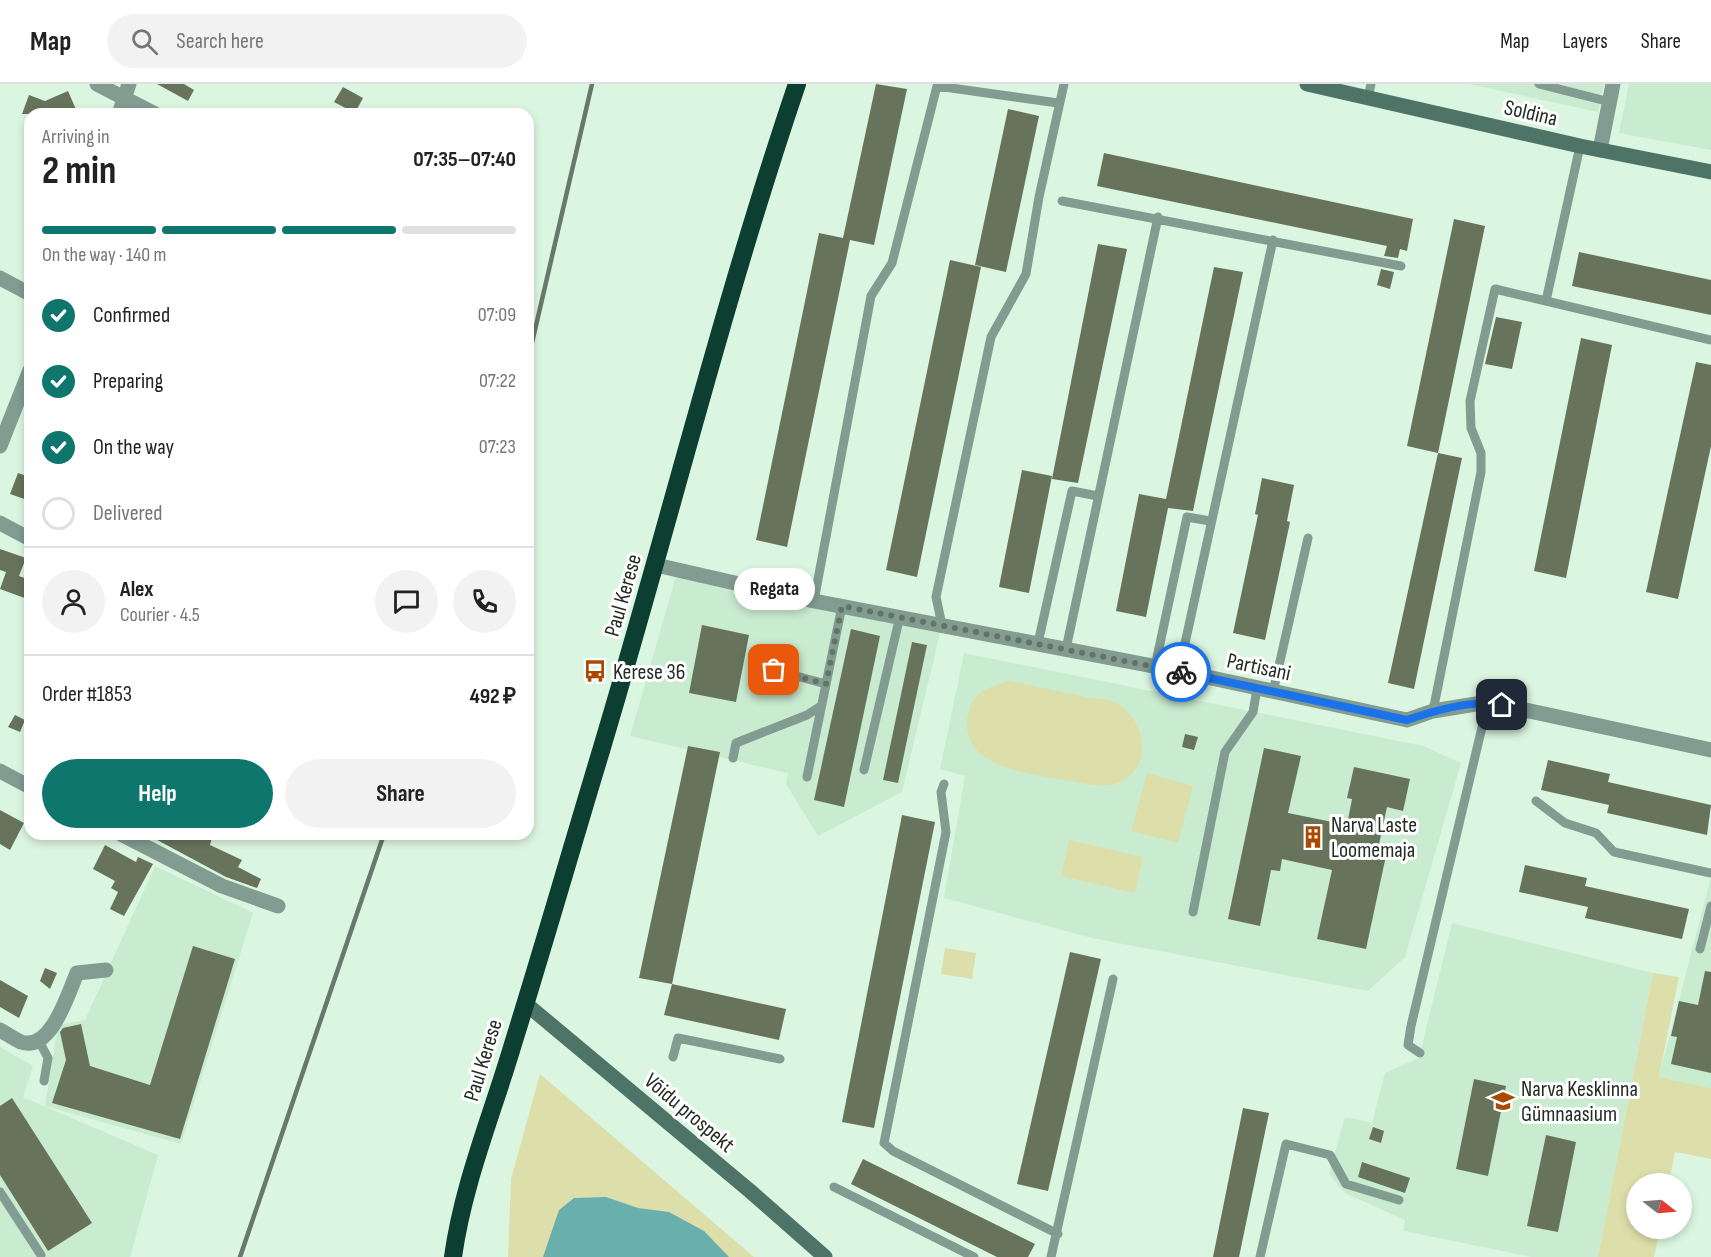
<!DOCTYPE html>
<meta charset="utf-8">
<style>
:root{--surface:#fff;--page:#f2f2f2;--text:#222;--muted:#767676;--line:#e0e0e0;--accent:#0f766e}
body{margin:0;font-family:"Sofia Sans Condensed",sans-serif;background:var(--page);color:var(--text);height:100vh;display:flex;flex-direction:column;font-size:22px;white-space:nowrap}
*{box-sizing:border-box;margin:0}
p{font-size:20px;color:var(--muted)}
.icon{flex:none;width:33px;height:33px;fill:none;stroke:currentColor;stroke-width:2;stroke-linecap:round;stroke-linejoin:round}
.map{position:relative;flex:1;overflow:hidden}
.sheet{position:absolute;left:24px;top:24px;width:510px;height:732px;display:flex;flex-direction:column;background:var(--surface);border-radius:18px;box-shadow:0 3px 9px #0003}
.sheet>*{flex:none}
.needle{width:39px;rotate:107deg}
.fabs{position:absolute;left:1626px;top:1089px;display:grid;gap:12px}
.fabs a{display:grid;place-items:center;width:66px;height:66px;border-radius:50%;background:var(--surface);box-shadow:0 3px 9px #0003;font-size:30px}
.pin{position:absolute;display:grid;place-items:center;width:51px;height:51px;color:#fff;margin:-26px;border-radius:12px;box-shadow:0 3px 9px #0006}
.courier{position:absolute;display:grid;place-items:center;width:60px;height:60px;margin:-30px;border:4px solid #1a73e8;border-radius:50%;background:#fff;color:#222;box-shadow:0 2px 8px #0007}
.bubble{position:absolute;height:42px;border-radius:21px;background:var(--surface);box-shadow:0 3px 9px #0003;font-size:20px;font-weight:700;line-height:42px;text-align:center}
.summary em{font-style:normal;font-weight:700}
.summary div{display:flex;flex-direction:column-reverse}
.summary{display:flex;align-items:center;justify-content:space-between;height:102px;padding:0 18px}
h1{font-size:39px;font-weight:700;line-height:45px}
.bar{display:grid;grid-template-columns:repeat(4,1fr);gap:9px 6px;align-content:center;height:72px;padding:0 18px}
.bar i{height:8px;border-radius:4px;background:var(--line)}
.bar .on{background:var(--accent)}
.bar p{grid-column:span 4}
.line{display:flex;align-items:center;gap:15px;padding:0 18px;border-top:2px solid var(--line)}
.line div{flex:1}
.round{display:grid;place-items:center;flex:none;width:63px;height:63px;border-radius:32px;background:var(--page)}
ol{padding:0 18px;list-style:none}
li{display:flex;align-items:center;gap:18px;height:66px}
li p{margin-inline-start:auto}
li .icon{padding:6px;border-radius:50%;background:var(--accent);color:#fff;stroke-width:4}
li:last-child{color:var(--muted)}
li i{width:33px;height:33px;border:3px solid var(--line);border-radius:50%}
.action{display:flex;gap:12px;margin-top:auto;padding:12px 18px}
.action a{flex:1;height:69px;border-radius:36px;background:var(--accent);color:#fff;font-size:24px;font-weight:700;line-height:69px;text-align:center}
.action a+a{background:var(--page);color:var(--text)}
header{display:flex;align-items:center;gap:36px;box-sizing:border-box;height:84px;padding:0 30px;background:var(--surface);border-bottom:2px solid var(--line)}
header strong{font-size:28px}
nav{display:flex;gap:33px;margin-inline-start:auto;font-size:21px}
.search{width:420px;height:54px;background:var(--page);display:flex;align-items:center;gap:15px;box-sizing:border-box;padding:0 21px;border-radius:33px;color:var(--muted);font-size:22px}
.map>svg:first-child{display:block}
.built{fill:#c9ebd0}
.green{fill:#dddfaa}
.water{fill:#69b0ad}
.building{fill:#67745b}
.lines{fill:none;stroke-linecap:round;stroke-linejoin:round}
.lane{stroke:#829c92;stroke-width:9}
.street{stroke:#829c92;stroke-width:15}
.secondary{stroke:#4d7467;stroke-width:15}
.highway{stroke:#0c3e32;stroke-width:18}
.rail{stroke:#68786b;stroke-width:4.5}
.done{stroke:#637366;stroke-width:6;stroke-dasharray:0 10.8}
.route{stroke:#1a73e8;stroke-width:8}
.labels{text-anchor:middle;stroke-width:6;stroke-linejoin:round;paint-order:stroke}
.street-label{font-size:22px;fill:#232d25;stroke:#fff}
.poi-label{font-size:22px;fill:#232d25;stroke:#fff;text-anchor:start}
</style>
<header>
<strong>Map</strong>
<div class="search"><svg class="icon" aria-label="search" viewBox="0 0 24 24"><circle cx="10" cy="10" r="6"/><path d="M15 15l6 6"/></svg>Search here</div>
<nav><a>Map</a><a>Layers</a><a>Share</a></nav>
</header>
<div class="map">
<svg width="1711" height="1173" viewBox="0 0 1711 1173">
<rect width="100%" height="100%" fill="#dbf6e0"/>
<path class="built" d="M 1469,0 L 1604,0 L 1598,28 Z
M 1629,0 L 1711,0 L 1711,66 L 1619,49 Z
M 678,485 L 942,541 L 902,708 L 818,752 L 786,700 L 788,689 L 630,652 Z
M 964,569 L 1423,662 L 1461,679 L 1405,873 L 1368,907 L 1092,854 L 944,814 L 965,692 L 940,685 Z
M 155,782 L 253,829 L 181,1060 L 45,1022 L 58,941 L 85,936 Z
M 1711,793 L 1711,1004 L 1659,993 Z
M 1452,839 L 1653,889 L 1598,1173 L 1532,1173 L 1404,1147 L 1405,1136 L 1345,1109 L 1329,1090 L 1345,1033 L 1370,1038 L 1371,1042 L 1385,989 L 1419,974 Z
M 0,963 L 33,982 L 23,1013 L 158,1071 L 130,1173 L 0,1173 Z"/>
<path class="green" d="M 1010,597 C 1037,603 1064,608 1091,614 C 1099,615 1111,615 1117,619 C 1146,637 1153,681 1121,698 C 1107,704 1090,701 1076,698 C 1038,690 956,687 968,630 C 973,607 989,603 1010,597 Z
M 1147,689 L 1193,702 L 1178,759 L 1131,747 Z
M 1069,756 L 1143,773 L 1135,809 L 1061,792 Z
M 945,864 L 976,869 L 972,895 L 941,890 Z
M 1653,889 L 1679,893 L 1659,993 L 1711,1004 L 1711,1075 L 1675,1068 L 1669,1099 L 1636,1100 L 1636,1144 L 1660,1145 L 1654,1173 L 1598,1173 Z
M 540,990 L 754,1173 L 508,1173 L 511,1095 Z"/>
<path class="water" d="M 606,1113 L 638,1124 L 669,1128 L 704,1147 L 729,1173 L 543,1173 L 559,1126 L 574,1114 Z"/>
<path class="building" d="M 157,0 L 184,0 L 194,6 L 188,17 Z
M 876,0 L 907,5 L 874,161 L 850,156 L 787,463 L 756,456 L 819,149 L 843,154 Z
M 343,3 L 363,14 L 355,29 L 334,18 Z
M 68,7 L 78,30 L 22,30 L 29,11 L 45,17 Z
M 1008,25 L 1039,32 L 1006,188 L 975,181 Z
M 1104,69 L 1413,135 L 1407,167 L 1400,165 L 1398,174 L 1384,172 L 1387,162 L 1097,102 Z
M 1454,135 L 1485,142 L 1438,369 L 1407,362 Z
M 1098,160 L 1127,165 L 1078,399 L 1052,395 Z
M 1579,168 L 1711,196 L 1711,231 L 1572,202 Z
M 950,176 L 981,183 L 917,493 L 886,486 Z
M 1214,183 L 1243,188 L 1193,427 L 1168,424 L 1146,533 L 1116,527 L 1139,410 L 1166,415 Z
M 1381,185 L 1394,188 L 1390,205 L 1377,201 Z
M 1496,233 L 1522,238 L 1512,285 L 1485,280 Z
M 1581,254 L 1612,261 L 1566,494 L 1534,487 Z
M 1696,278 L 1711,281 L 1711,362 L 1678,515 L 1646,508 Z
M 1438,369 L 1462,374 L 1414,605 L 1388,599 Z
M 1022,386 L 1052,392 L 1029,509 L 999,503 Z
M 18,389 L 30,393 L 30,417 L 10,410 Z
M 1262,394 L 1294,401 L 1287,437 L 1290,438 L 1265,556 L 1233,549 L 1258,431 L 1255,430 Z
M 0,465 L 26,474 L 19,492 L 30,496 L 30,516 L 0,505 L 6,488 L 0,486 Z
M 702,541 L 749,551 L 736,618 L 689,609 Z
M 851,545 L 880,552 L 844,723 L 814,716 Z
M 912,558 L 927,561 L 898,699 L 883,696 Z
M 15,631 L 25,636 L 20,648 L 8,643 Z
M 1185,650 L 1198,653 L 1194,666 L 1182,663 Z
M 688,662 L 720,668 L 672,900 L 639,894 Z
M 1264,664 L 1301,672 L 1288,729 L 1347,741 L 1352,715 L 1347,714 L 1354,683 L 1410,695 L 1403,727 L 1387,723 L 1378,765 L 1387,767 L 1366,865 L 1317,855 L 1332,786 L 1282,775 L 1280,787 L 1271,786 L 1260,842 L 1228,835 Z
M 1548,676 L 1610,690 L 1608,698 L 1711,721 L 1707,751 L 1607,729 L 1609,721 L 1541,706 Z
M 0,726 L 24,739 L 10,766 L 0,760 Z
M 902,731 L 935,738 L 874,1044 L 842,1038 Z
M 146,750 L 213,750 L 210,761 L 242,776 L 238,783 L 261,795 L 257,804 L 226,793 Z
M 105,761 L 136,778 L 138,773 L 153,780 L 124,832 L 110,825 L 118,808 L 111,804 L 115,797 L 93,785 Z
M 1525,781 L 1587,794 L 1585,802 L 1689,825 L 1682,855 L 1585,834 L 1588,823 L 1519,808 Z
M 193,862 L 235,875 L 180,1055 L 52,1019 L 66,976 L 60,948 L 63,944 L 81,940 L 90,982 L 150,1001 Z
M 1070,868 L 1101,875 L 1048,1107 L 1017,1100 Z
M 45,884 L 57,889 L 50,905 L 40,897 Z
M 1705,887 L 1711,888 L 1711,989 L 1671,980 L 1677,953 L 1671,952 L 1679,917 L 1698,921 Z
M 0,896 L 28,912 L 19,934 L 0,923 Z
M 672,900 L 786,925 L 779,956 L 664,931 Z
M 1474,995 L 1506,1002 L 1488,1092 L 1456,1085 Z
M 12,1014 L 92,1139 L 48,1167 L 0,1091 L 0,1022 Z
M 1243,1024 L 1269,1029 L 1239,1173 L 1213,1173 Z
M 1373,1043 L 1384,1047 L 1381,1059 L 1369,1055 Z
M 1546,1051 L 1576,1058 L 1558,1148 L 1527,1142 Z
M 863,1075 L 1035,1160 L 1028,1173 L 997,1173 L 851,1100 Z
M 1362,1078 L 1410,1094 L 1405,1109 L 1358,1093 Z"/>
<g class="lines">
<path class="lane" d="M 1539,0 L 1610,18
M 1368,14 L 1371,0
M 1580,62 L 1546,217 L 1711,256
M 1062,117 L 1401,182
M 814,517 L 871,212 L 892,179 L 937,2 L 1058,19
M 942,541 L 936,513 L 991,253 L 1026,190 L 1039,113 L 1064,0
M 1038,559 L 1072,407 L 1098,412
M 1066,565 L 1158,133
M 1155,583 L 1187,433 L 1210,437
M 774,586 L 826,600
M 1179,587 L 1273,156
M 1273,608 L 1308,454
M 1433,627 L 1481,388 L 1481,369 L 1471,344 L 1470,317 L 1495,205 L 1546,217
M 733,674 L 736,659 L 807,631 L 821,622
M 864,686 L 900,532
M 807,693 L 842,522
M 944,700 L 941,708 L 946,748 L 884,1059 L 893,1067 L 1058,1150
M 1536,717 L 1565,739 L 1596,749 L 1614,768 L 1711,789
M 1193,828 L 1225,668 L 1253,628 L 1257,605
M 1700,865 L 1711,822
M 39,957 L 48,974 L 44,997
M 1420,969 L 1408,961 L 1411,942 L 1488,618
M 673,973 L 678,954 L 780,975
M 834,1103 L 974,1173
M 0,1108 L 41,1171
M 1051,1173 L 1113,895
M 1260,1173 L 1286,1060 L 1330,1071 L 1346,1100 L 1399,1116"/>
<path class="street" d="M 97,0 L 155,30
M 119,30 L 129,0
M 1600,66 L 1613,0
M 0,194 L 30,210
M 0,362 L 30,286
M 0,439 L 30,455
M 656,481 L 814,517 L 1179,587 L 1407,636 L 1433,627 L 1488,618 L 1711,666
M 0,687 L 30,703
M 121,750 L 222,802 L 278,822
M 0,946 C 7,950 14,955 21,958 C 51,968 68,910 77,889 L 106,886"/>
<path class="secondary" d="M 1307,0 L 1580,62 L 1711,88
M 525,919 L 750,1107 L 825,1173"/>
<path class="highway" d="M 453,1173 C 463,1100 492,1031 513,960 C 541,870 567,780 594,690 C 664,460 720,227 797,0"/>
<path class="rail" d="M 528,276 L 592,0
M 240,1173 L 384,750"/>
</g>
<g class="lines">
<path class="done" d="M 774,586 L 826,600 L 842,522 L 1181,588"/>
<path class="route" d="M 1181,588 L 1407,636 C 1433,627 1474,615 1502,621"/>
</g>
<defs>
<g id="bus-bare" transform="scale(1.8)"><path d="M-5-6H5V4H4V6H2V4H-2V6H-4V4H-5ZM-3.5-4V0h7V-4ZM-3.5 1.2v1.5H-2V1.2ZM2 1.2v1.5H3.5V1.2Z" fill="#aa4902" stroke="#fff" stroke-width="2.5" paint-order="stroke"/></g>
<g id="building-bare" transform="scale(1.8)"><path d="M-4-6H4V6H1V3H-1V6H-4ZM-2.5-4.3h1.7v1.8h-1.7ZM.8-4.3h1.7v1.8H.8ZM-2.5-1h1.7V.8h-1.7ZM.8-1h1.7V.8H.8Z" fill="#aa4902" stroke="#fff" stroke-width="2.5" paint-order="stroke"/></g>
<g id="school-bare" transform="scale(1.8)"><path d="M0-5L7-2L0 1L-7-2ZM-4 1L0 2.5L4 1V4Q0 6-4 4Z" fill="#aa4902" stroke="#fff" stroke-width="2.5" paint-order="stroke"/></g>
</defs>
<g fill-rule="evenodd">
<use href="#bus-bare" x="595" y="587"/>
<use href="#building-bare" x="1313" y="753"/>
<use href="#school-bare" x="1503" y="1017"/>
</g>
<g class="labels">
<g class="street-label">
<text transform="translate(1531 28) rotate(13)" y="8">Soldina</text>
<text transform="translate(622 511) rotate(-74)" y="8">Paul Kerese</text>
<text transform="translate(1259 582) rotate(12)" y="8">Partisani</text>
<text transform="translate(482 976) rotate(-73)" y="8">Paul Kerese</text>
<text transform="translate(690 1028) rotate(40)" y="8">Võidu prospekt</text>
</g>
<g class="poi-label">
<text x="613" y="595">Kerese 36</text>
<text x="1331" y="748">Narva Laste<tspan x="1331" dy="25">Loomemaja</tspan></text>
<text x="1521" y="1012">Narva Kesklinna<tspan x="1521" dy="25">Gümnaasium</tspan></text>
</g>
</g>
</svg>
<div class="fabs">
<a><svg class="needle" viewBox="-14 -14 28 28"><path d="M0-13l5 13h-10z" fill="#e53935"/><path d="M0 13l5-13h-10z" fill="#767676"/></svg></a>
</div>
<div class="pin" style="left:774px;top:586px;background:#ea580c"><svg class="icon" aria-label="bag" viewBox="0 0 24 24"><path d="M5 8h14l-1 12H6zM9 8a3 3 0 0 1 6 0"/></svg></div>
<div class="pin" style="left:1502px;top:621px;background:#1f2937"><svg class="icon" aria-label="home" viewBox="0 0 24 24"><path d="M3 11l9-7 9 7M6 9v11h12V9"/></svg></div>
<div class="courier" style="left:1181px;top:588px"><svg class="icon" aria-label="bike" viewBox="0 0 24 24"><circle cx="6" cy="16" r="4"/><circle cx="18" cy="16" r="4"/><path d="M6 16l4-8h5l3 8M10 8l3 8H6M13 5h3"/></svg></div>
<div class="bubble" style="left:734px;top:484px;width:81px">Regata</div>
<section class="sheet">
<div class="summary"><div><h1>2 min</h1><p>Arriving in</p></div><em>07:35–07:40</em></div>
<div class="bar"><i class="on"></i><i class="on"></i><i class="on"></i><i></i><p>On the way · 140 m</p></div>
<ol>
<li><svg class="icon" aria-label="check" viewBox="0 0 24 24"><path d="M5 12l5 5 9-10"/></svg>Confirmed<p>07:09</p></li>
<li><svg class="icon" aria-label="check" viewBox="0 0 24 24"><path d="M5 12l5 5 9-10"/></svg>Preparing<p>07:22</p></li>
<li><svg class="icon" aria-label="check" viewBox="0 0 24 24"><path d="M5 12l5 5 9-10"/></svg>On the way<p>07:23</p></li>
<li><i></i>Delivered</li>
</ol>
<div class="line" style="height:108px"><a class="round"><svg class="icon" aria-label="person" viewBox="0 0 24 24"><circle cx="12" cy="8" r="4"/><path d="M4 21q1-7 8-7t8 7"/></svg></a><div><b>Alex</b><p>Courier · 4.5</p></div><a class="round"><svg class="icon" aria-label="chat" viewBox="0 0 24 24"><path d="M4 5h16v11H9l-5 4z"/></svg></a><a class="round"><svg class="icon" aria-label="phone" viewBox="0 0 24 24"><path d="M5 4h4l2 5-3 2q2 4 5 5l2-3 5 2v4C11 20 4 13 5 4z"/></svg></a></div>
<div class="line" style="height:78px"><div>Order #1853</div><b>492 ₽</b></div>
<div class="action"><a>Help</a><a>Share</a></div>
</section>
</div>
